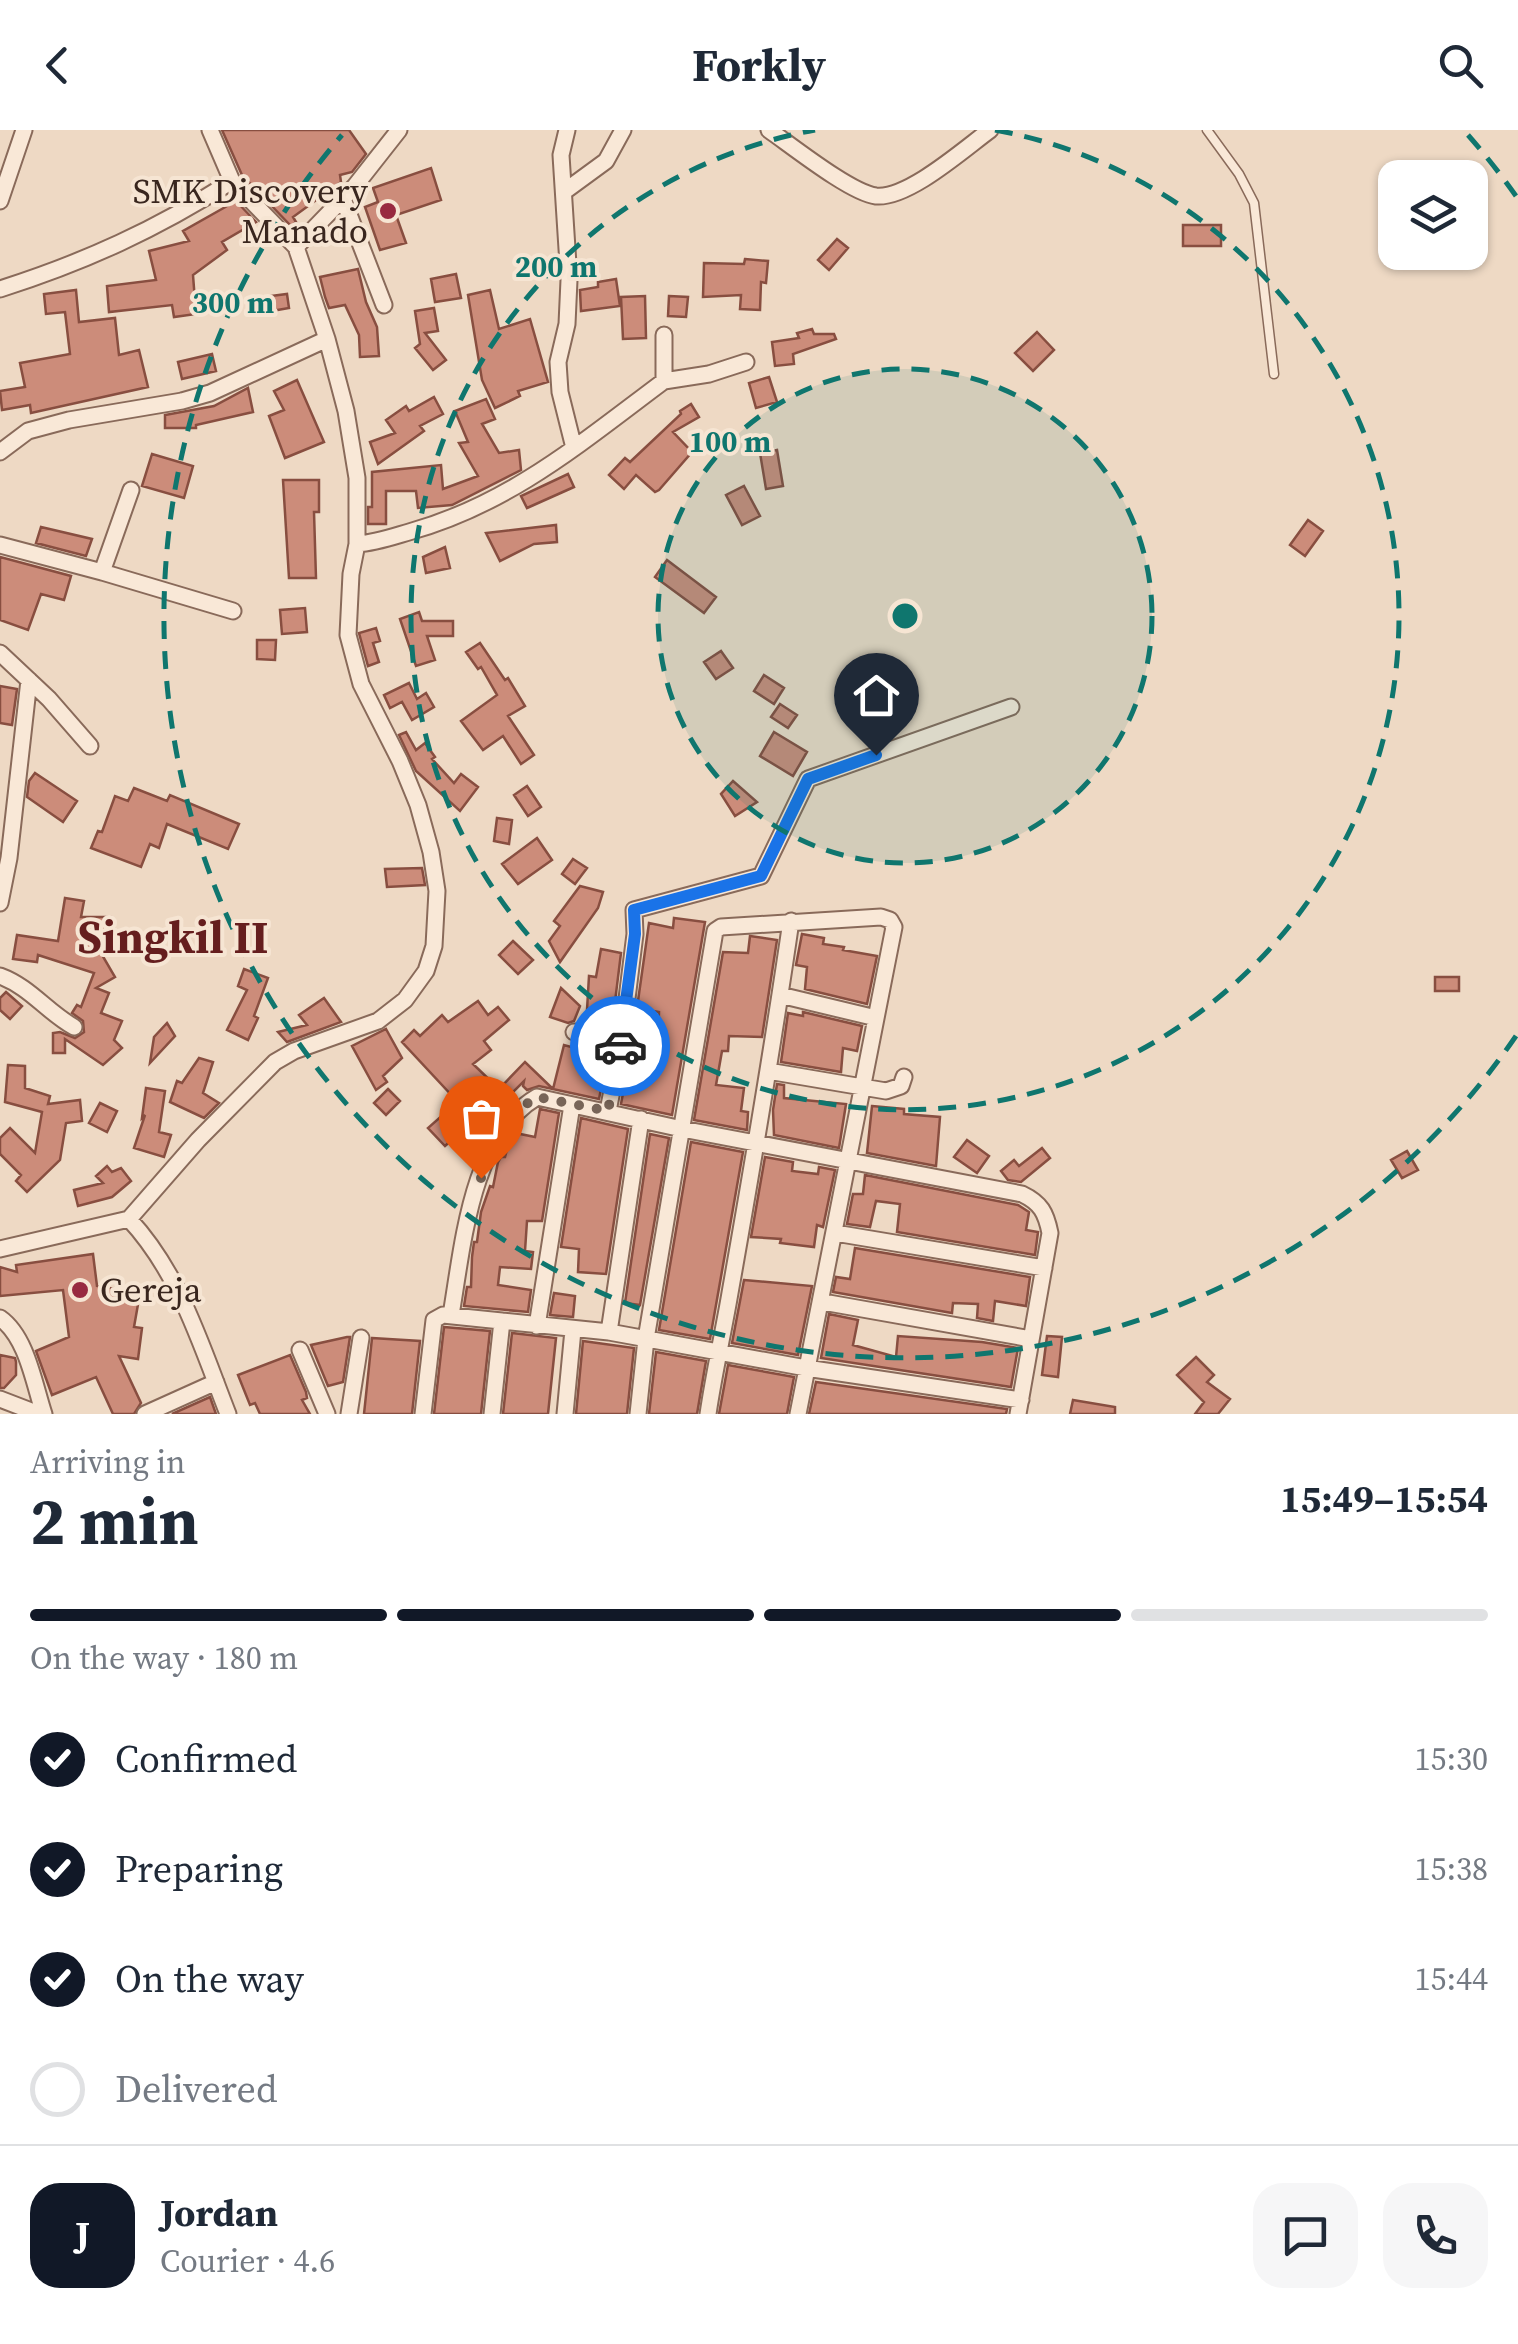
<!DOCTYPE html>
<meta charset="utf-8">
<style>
:root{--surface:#fff;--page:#f6f6f7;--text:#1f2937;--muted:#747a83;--line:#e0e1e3;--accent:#111827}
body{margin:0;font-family:"Source Serif 4",serif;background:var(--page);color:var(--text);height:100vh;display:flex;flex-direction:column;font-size:38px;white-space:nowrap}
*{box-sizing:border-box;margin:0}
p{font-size:32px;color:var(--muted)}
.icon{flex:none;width:55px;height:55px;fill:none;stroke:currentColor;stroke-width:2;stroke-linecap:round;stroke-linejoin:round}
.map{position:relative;height:1284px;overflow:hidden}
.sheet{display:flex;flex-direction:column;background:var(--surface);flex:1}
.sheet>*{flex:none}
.controls{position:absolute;left:1378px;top:30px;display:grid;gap:20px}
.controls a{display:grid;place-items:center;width:110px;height:110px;border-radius:20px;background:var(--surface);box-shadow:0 2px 8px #0004;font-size:50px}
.pin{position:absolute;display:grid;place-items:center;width:85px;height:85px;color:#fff;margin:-102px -42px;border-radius:50% 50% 50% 0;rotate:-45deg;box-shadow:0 0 10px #0007}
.pin .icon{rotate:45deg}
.courier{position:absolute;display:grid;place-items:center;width:100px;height:100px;margin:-50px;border:8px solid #1a73e8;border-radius:50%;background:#fff;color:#222;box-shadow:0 2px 12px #0007}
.overview em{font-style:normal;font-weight:700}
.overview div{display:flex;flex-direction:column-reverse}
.overview{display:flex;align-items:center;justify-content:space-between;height:170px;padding:0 30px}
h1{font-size:65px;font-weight:700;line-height:75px}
.bar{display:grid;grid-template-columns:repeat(4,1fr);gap:15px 10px;align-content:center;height:120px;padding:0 30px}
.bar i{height:12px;border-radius:8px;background:var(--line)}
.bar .selected{background:var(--accent)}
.bar p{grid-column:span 4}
.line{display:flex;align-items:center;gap:25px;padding:0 30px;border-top:2px solid var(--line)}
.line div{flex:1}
.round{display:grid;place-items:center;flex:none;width:105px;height:105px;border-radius:30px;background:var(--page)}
ol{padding:0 30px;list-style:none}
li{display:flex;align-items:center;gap:30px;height:110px}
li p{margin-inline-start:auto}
li .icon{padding:10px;border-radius:50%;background:var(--accent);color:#fff;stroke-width:4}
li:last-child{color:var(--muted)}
li i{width:55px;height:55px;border:5px solid var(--line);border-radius:50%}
header{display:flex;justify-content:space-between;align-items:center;height:130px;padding:0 30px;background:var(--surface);font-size:45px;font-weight:700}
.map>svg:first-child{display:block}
.building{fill:#cc8c7a;stroke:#884e40;stroke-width:2.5}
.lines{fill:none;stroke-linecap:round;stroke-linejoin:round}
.service-casing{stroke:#896a5a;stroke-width:11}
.minor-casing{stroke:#896a5a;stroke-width:19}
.service{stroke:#f9e8d7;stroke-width:8}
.minor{stroke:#f9e8d7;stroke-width:15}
.done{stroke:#786558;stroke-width:10;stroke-dasharray:0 18}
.route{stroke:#1a73e8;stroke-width:12}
.ring{fill:none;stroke:#0f766e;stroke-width:5;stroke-dasharray:18 12}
.poi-dot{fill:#982a41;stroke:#f6e5d3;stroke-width:4}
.labels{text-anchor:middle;stroke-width:8;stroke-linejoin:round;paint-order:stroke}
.poi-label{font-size:35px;fill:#39261e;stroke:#f6e5d3;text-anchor:end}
.district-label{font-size:45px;font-weight:bold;fill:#651e1e;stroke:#f6e5d3}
.centre{fill:#0f766e;stroke:#f6e5d3;stroke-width:5}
.ring-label{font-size:30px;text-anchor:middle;font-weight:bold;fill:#0f766e;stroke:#f6e5d3;stroke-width:8;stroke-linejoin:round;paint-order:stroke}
</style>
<header><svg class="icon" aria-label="back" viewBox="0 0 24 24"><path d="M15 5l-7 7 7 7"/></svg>Forkly<svg class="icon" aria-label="search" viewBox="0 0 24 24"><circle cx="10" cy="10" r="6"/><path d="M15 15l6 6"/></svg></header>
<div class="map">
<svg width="1518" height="1284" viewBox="0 0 1518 1284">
<rect width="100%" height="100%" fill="#eed9c4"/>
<path class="building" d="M 222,0 L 349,0 L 366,24 L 352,42 L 340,45 L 341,52 L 293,87 L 296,92 L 291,96 L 242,45 Z
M 431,38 L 441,70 L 396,85 L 406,113 L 380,120 L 365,77 L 378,72 L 373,58 Z
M 236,71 L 256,92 L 222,112 L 227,120 L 193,145 L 196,184 L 174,187 L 172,175 L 109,182 L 107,156 L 156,150 L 149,121 L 189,111 L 183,101 Z
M 1183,95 L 1221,95 L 1221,116 L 1183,116 Z
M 837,109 L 848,118 L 829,140 L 818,130 Z
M 745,129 L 768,131 L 766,153 L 761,152 L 760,180 L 740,179 L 741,165 L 703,167 L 704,133 L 744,134 Z
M 358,139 L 366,172 L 377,197 L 379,226 L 360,227 L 359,205 L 345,175 L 329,178 L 325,167 L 320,147 Z
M 456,144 L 461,168 L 435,172 L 431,149 Z
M 616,149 L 620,176 L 581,181 L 580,160 L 598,157 L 598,152 Z
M 76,160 L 79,192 L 115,188 L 119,225 L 139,220 L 148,257 L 31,283 L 30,275 L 2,280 L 0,261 L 25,257 L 20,233 L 70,224 L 65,182 L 46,184 L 44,164 Z
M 490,160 L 499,199 L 530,189 L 548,252 L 518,261 L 520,266 L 495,278 L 482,250 L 468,165 Z
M 287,164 L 289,178 L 266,182 L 263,167 Z
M 645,166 L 646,208 L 623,209 L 621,167 Z
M 669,166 L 688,167 L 686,187 L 668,186 Z
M 434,178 L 438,201 L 425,203 L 446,230 L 433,240 L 415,218 L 420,214 L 415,181 Z
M 812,199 L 814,204 L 834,204 L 836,209 L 793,224 L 794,234 L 775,236 L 772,212 L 799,208 L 797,203 Z
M 1037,202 L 1054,220 L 1033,241 L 1015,223 Z
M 212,224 L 216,241 L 182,249 L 178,232 Z
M 769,247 L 777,272 L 756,278 L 749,253 Z
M 297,250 L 324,312 L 285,328 L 269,286 L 284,280 L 274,261 Z
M 248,258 L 253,282 L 196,295 L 196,298 L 165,298 L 165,285 L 214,276 Z
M 434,267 L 443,284 L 420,296 L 424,301 L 378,334 L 370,312 L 395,303 L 386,290 L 406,276 L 409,281 Z
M 486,269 L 495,289 L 482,294 L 499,323 L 519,320 L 521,340 L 452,375 L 418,378 L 416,361 L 386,361 L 386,394 L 368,394 L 368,377 L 372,377 L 372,342 L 441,335 L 443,359 L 478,346 L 459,313 L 468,312 L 455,281 Z
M 691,274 L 699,287 L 673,302 L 692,322 L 659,360 L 655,362 L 636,345 L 624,359 L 609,345 L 625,328 L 630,332 L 681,284 L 680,281 Z
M 777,320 L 783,356 L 766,359 L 760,323 Z
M 152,324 L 193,336 L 184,368 L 142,356 Z
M 568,344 L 574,357 L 527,378 L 521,366 Z
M 283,350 L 319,350 L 319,382 L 314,382 L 316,448 L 289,448 Z
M 744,356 L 760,386 L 742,395 L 726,365 Z
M 1308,390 L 1323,401 L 1305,426 L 1290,415 Z
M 556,395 L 557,412 L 534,414 L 500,431 L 486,403 Z
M 41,397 L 92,409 L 86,426 L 36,413 Z
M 445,417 L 450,438 L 426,443 L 423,427 Z
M 0,427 L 71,446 L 64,470 L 41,464 L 28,500 L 0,490 Z
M 667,430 L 716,467 L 704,483 L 655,447 Z
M 305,478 L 307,502 L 282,504 L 280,480 Z
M 419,482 L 422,491 L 453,491 L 453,506 L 427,506 L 435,530 L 416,536 L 400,489 Z
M 376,498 L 380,511 L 373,513 L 379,532 L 368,536 L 359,503 Z
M 257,510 L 276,510 L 275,530 L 257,529 Z
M 480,513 L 505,550 L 508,548 L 525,576 L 508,586 L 534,625 L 521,634 L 503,606 L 483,620 L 461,591 L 497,565 L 481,537 L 478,539 L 466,522 Z
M 721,521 L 733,538 L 716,549 L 704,532 Z
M 764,545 L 784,558 L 774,574 L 754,561 Z
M 409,553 L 417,569 L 426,563 L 434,577 L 412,590 L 402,572 L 390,578 L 384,565 Z
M 0,556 L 17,559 L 12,595 L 0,593 Z
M 780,574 L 797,585 L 788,598 L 771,587 Z
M 406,602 L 416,620 L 425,613 L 435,627 L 432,629 L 454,653 L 461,644 L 478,657 L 460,681 L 416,641 L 399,605 Z
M 774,602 L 807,622 L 793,646 L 760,626 Z
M 35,643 L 77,671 L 63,692 L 27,667 L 29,651 Z
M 733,651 L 757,672 L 735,686 L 721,664 Z
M 527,656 L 541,677 L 528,686 L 514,665 Z
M 134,658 L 167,671 L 170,665 L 239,694 L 228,719 L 167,694 L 159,718 L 150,714 L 141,737 L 91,718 L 98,701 L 102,702 L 115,666 L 128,671 Z
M 497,688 L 512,690 L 509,714 L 494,711 Z
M 537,708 L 552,730 L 518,754 L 502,734 Z
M 573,729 L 587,738 L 575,754 L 562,744 Z
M 422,738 L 425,755 L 387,757 L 385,739 Z
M 580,756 L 603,762 L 598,778 L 560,832 L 549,811 L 560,796 L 554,791 Z
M 65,768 L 84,771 L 81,787 L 111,787 L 111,806 L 91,806 L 115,847 L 96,858 L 109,863 L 101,883 L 122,891 L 114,910 L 122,918 L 103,935 L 65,909 L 65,923 L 53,923 L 53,903 L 60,902 L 75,908 L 84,902 L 83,891 L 72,883 L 77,875 L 81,877 L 94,843 L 38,825 L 37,832 L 13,829 L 17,805 L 58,811 Z
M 674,788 L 705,792 L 672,985 L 621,974 L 634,905 L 658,912 L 659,882 L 637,878 L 649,793 L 673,798 Z
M 802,804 L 824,808 L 823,814 L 844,817 L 843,820 L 877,826 L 867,874 L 805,859 L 807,837 L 796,835 Z
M 750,806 L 777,810 L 762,907 L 729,906 L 728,921 L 722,921 L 716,955 L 744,958 L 741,981 L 748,982 L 747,1000 L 694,990 L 723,822 L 748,823 Z
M 513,811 L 533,830 L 518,844 L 499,825 Z
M 601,819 L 621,823 L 612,896 L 605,895 L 607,886 L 587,880 L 589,846 L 596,847 Z
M 244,839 L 268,848 L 254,886 L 258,888 L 248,910 L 227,900 L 247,860 L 238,856 Z
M 1435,847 L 1459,847 L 1459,861 L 1435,861 Z
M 561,858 L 580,876 L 574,891 L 568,893 L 550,887 Z
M 6,862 L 22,876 L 10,889 L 0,880 L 0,868 Z
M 324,868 L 341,892 L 287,912 L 278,902 L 307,895 L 299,885 Z
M 478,871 L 488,885 L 498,877 L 509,890 L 484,911 L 491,920 L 473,934 L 499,959 L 525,932 L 553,959 L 564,915 L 593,923 L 594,918 L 599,917 L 609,918 L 599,969 L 539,956 L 527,960 L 523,956 L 524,951 L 478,997 L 470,994 L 445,1016 L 428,998 L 453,976 L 450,974 L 455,969 L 402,912 L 414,900 L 420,906 L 442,885 L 448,892 Z
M 803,882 L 862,896 L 857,921 L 843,918 L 841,942 L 781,932 L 788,883 L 803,886 Z
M 167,893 L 175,906 L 150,933 L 154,907 Z
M 386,899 L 402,928 L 383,946 L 387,952 L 376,960 L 352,916 Z
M 199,928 L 213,932 L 203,963 L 219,973 L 204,988 L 170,972 L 177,951 L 182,953 Z
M 8,935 L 25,936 L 25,958 L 50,966 L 48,974 L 80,970 L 82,991 L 66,993 L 60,1030 L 27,1062 L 16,1051 L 21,1045 L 0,1024 L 0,1008 L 10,998 L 35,1023 L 42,982 L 5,972 Z
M 777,954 L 784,955 L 784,968 L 846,974 L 839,1018 L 774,1005 L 773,980 Z
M 146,958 L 165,961 L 159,1002 L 171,1005 L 164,1027 L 134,1018 L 145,985 L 142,988 Z
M 388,959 L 400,971 L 386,985 L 374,973 Z
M 100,973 L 117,981 L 107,1002 L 89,993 Z
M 872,976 L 904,979 L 904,984 L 940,987 L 936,1036 L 867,1023 Z
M 540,979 L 559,983 L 542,1091 L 527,1091 L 525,1121 L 533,1122 L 531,1139 L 500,1137 L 498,1155 L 531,1160 L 528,1182 L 464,1176 L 467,1157 L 471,1157 L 472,1127 L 474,1112 L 477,1112 L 481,1082 L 490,1056 L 493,1057 L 498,1032 L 501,1027 L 505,1027 L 509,1012 L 515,1003 L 535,1007 Z
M 581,988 L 628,999 L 606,1144 L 578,1142 L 579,1119 L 561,1117 Z
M 650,1004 L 669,1008 L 640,1175 L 625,1173 Z
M 967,1010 L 989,1026 L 977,1043 L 954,1027 Z
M 691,1012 L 743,1022 L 710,1209 L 659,1200 Z
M 1042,1018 L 1050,1028 L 1021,1052 L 1008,1050 L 1001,1041 L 1014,1030 L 1019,1036 Z
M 1407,1021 L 1418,1040 L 1402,1048 L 1391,1030 Z
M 765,1027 L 793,1032 L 792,1041 L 818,1044 L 819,1037 L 835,1040 L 823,1097 L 817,1095 L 814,1117 L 780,1113 L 781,1109 L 751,1107 Z
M 107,1036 L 112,1042 L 121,1038 L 131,1051 L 112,1067 L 78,1076 L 74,1060 L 103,1053 L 96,1046 Z
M 865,1045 L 1018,1075 L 1029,1082 L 1026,1100 L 1038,1102 L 1035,1125 L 897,1102 L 900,1074 L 876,1071 L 870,1097 L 847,1094 L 853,1064 L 863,1064 Z
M 855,1118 L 1030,1147 L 1026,1176 L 995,1171 L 993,1191 L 977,1188 L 978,1174 L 953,1173 L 952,1183 L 833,1162 L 836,1147 L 850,1149 Z
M 93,1124 L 97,1156 L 140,1163 L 134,1197 L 142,1198 L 138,1229 L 119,1226 L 141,1273 L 134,1284 L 113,1284 L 96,1247 L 52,1265 L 36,1221 L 69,1207 L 63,1160 L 0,1166 L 0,1137 L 17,1142 L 16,1135 Z
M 744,1150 L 812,1156 L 798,1225 L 732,1213 Z
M 554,1163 L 575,1166 L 573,1187 L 550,1185 Z
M 829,1184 L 858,1190 L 853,1215 L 896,1227 L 898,1206 L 982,1212 L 1018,1218 L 1011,1257 L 821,1228 Z
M 444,1197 L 490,1201 L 481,1284 L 434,1284 Z
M 512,1203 L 556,1208 L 548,1284 L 503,1284 Z
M 1047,1206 L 1062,1207 L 1058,1247 L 1042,1245 Z
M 347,1207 L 350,1207 L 343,1252 L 328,1256 L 311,1215 Z
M 372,1208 L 420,1211 L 412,1284 L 364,1284 Z
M 583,1211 L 634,1218 L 627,1284 L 576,1284 Z
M 656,1222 L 706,1231 L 697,1284 L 649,1284 Z
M 0,1225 L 15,1228 L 16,1232 L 16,1245 L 4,1258 L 0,1258 Z
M 290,1225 L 306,1262 L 307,1268 L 302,1270 L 310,1284 L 260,1284 L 255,1273 L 250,1275 L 238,1245 Z
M 1196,1227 L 1214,1245 L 1207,1252 L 1230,1269 L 1218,1284 L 1195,1284 L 1204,1272 L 1177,1245 Z
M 728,1235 L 794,1247 L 787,1284 L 719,1284 Z
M 816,1252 L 1007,1279 L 1006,1284 L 809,1284 Z
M 210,1267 L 216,1284 L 172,1284 Z
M 1073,1270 L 1115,1277 L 1115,1284 L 1070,1284 Z"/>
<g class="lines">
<g class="service-casing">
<path id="service" d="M 1207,0 L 1239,44 L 1254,73 L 1274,244"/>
</g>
<g class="minor-casing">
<path id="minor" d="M 210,0 L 232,51
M 567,0 L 561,25 L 569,150 L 567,194 L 558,232 L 560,262 L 574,318
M 769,0 C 792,16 851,63 876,66 C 908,69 964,19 990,0
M 565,61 L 606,31 L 623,0
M 343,69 L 384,175
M 0,71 L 24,0
M 296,117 L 355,56 L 399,0
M 0,159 C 85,132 157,99 232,51 L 296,117 L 327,209 L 346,281 L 357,348 L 357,414 L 351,444 L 348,505 L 361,554 L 400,631 L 418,675 L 431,722 L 437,761 L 434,816 L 426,841 L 405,870 L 378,891 L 294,921 L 275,932 L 198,1010 L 129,1089 L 0,1119
M 664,251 L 709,244 L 746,232
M 0,322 L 28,301 L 69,290 L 182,271 L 210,263 L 327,209
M 357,414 C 375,413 392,407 409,402 C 510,374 582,312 664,251 L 664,205
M 0,415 L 102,442 L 131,360
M 102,442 L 233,481
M 0,523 L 49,569 L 90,616
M 0,773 L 9,728 L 29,550
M 0,846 C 30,857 47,882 74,897
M 780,865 L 876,888
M 574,902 L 622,909 L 608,981
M 622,909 L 635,804 L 634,780 L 761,746 L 808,649 L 1011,577
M 768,941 L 886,961 L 901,956 L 904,947
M 129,1089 C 180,1144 201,1215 228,1284
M 835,1103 L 1044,1138
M 823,1172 L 1031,1209
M 451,1185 C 463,1115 471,1006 537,967 L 682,999 L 1022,1064 C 1041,1073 1046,1083 1050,1103 L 1018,1284
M 0,1188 C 27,1207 34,1254 44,1284
M 537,1196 L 572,975
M 609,1202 L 641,989
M 300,1220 L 327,1284
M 0,1269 L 39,1284
M 145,1284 L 216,1252
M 349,1284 L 361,1208
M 423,1284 L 434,1190 L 443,1185 L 609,1202 L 806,1238 L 1021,1270
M 492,1284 L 502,1191
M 565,1284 L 573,1200
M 638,1284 L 646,1209 L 715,801 L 721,797 L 881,787 L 890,790 L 894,797 L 798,1284
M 708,1284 C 714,1243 723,1204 730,1163 C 752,1039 773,915 791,791"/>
</g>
<use href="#service" class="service"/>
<use href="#minor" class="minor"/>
</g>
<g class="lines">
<path class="done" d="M 481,1048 C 491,1013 505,986 537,967 L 608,981 L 620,916"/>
<path class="route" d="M 620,916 L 635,804 L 634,780 L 761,746 L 808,649 L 876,625"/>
</g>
<circle cx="905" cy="486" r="247" fill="#0f766e" fill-opacity=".12"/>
<g class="ring">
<circle cx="905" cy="486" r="247"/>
<path d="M995 0A494 494 0 1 1 815 0"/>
<path d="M1516 906A741 741 0 1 1 342 5M1468 5A741 741 0 0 1 1516 66"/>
</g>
<g class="poi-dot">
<circle cx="388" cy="81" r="10"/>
<circle cx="80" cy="1160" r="10"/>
</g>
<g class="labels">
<g class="poi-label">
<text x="368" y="73">SMK Discovery<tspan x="368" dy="40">Manado</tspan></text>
<text x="100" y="1172" text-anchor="start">Gereja</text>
</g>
<g class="district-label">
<text x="173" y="823">Singkil II</text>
</g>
</g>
<circle cx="905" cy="486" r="15" class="centre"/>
<g class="ring-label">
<text x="556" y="147">200 m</text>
<text x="233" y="183">300 m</text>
<text x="730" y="322">100 m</text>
</g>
</svg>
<div class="controls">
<a><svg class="icon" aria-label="layers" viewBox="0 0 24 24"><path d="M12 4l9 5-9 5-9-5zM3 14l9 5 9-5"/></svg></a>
</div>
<div class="pin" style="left:481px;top:1048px;background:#ea580c"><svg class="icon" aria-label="bag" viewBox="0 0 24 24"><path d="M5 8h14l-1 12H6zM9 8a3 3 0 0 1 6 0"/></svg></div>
<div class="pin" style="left:876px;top:625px;background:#1f2937"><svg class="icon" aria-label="home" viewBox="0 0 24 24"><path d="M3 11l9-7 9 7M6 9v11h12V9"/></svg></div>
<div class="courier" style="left:620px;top:916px"><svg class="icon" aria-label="car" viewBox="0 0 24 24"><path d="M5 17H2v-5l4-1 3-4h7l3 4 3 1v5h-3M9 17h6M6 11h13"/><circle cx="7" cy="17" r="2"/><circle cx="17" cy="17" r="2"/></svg></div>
</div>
<section class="sheet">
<div class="overview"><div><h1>2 min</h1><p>Arriving in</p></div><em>15:49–15:54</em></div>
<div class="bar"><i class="selected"></i><i class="selected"></i><i class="selected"></i><i></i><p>On the way · 180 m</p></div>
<ol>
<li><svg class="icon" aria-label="check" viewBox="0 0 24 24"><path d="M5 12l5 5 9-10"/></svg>Confirmed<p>15:30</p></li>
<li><svg class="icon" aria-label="check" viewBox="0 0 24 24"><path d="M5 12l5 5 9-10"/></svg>Preparing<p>15:38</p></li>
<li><svg class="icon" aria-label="check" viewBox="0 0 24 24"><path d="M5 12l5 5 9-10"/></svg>On the way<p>15:44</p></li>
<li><i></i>Delivered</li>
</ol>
<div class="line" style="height:180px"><b class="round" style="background:var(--accent);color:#fff">J</b><div><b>Jordan</b><p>Courier · 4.6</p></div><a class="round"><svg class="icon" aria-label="chat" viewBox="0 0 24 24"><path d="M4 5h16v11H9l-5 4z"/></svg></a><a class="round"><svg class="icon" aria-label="phone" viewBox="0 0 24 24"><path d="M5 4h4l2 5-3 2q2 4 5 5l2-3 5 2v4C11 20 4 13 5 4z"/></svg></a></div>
</section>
